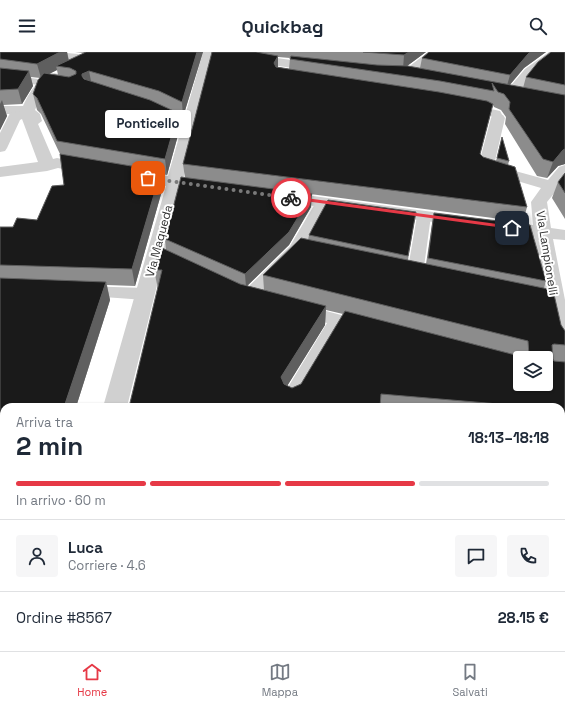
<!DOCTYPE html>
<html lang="it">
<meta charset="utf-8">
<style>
:root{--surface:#fff;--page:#f6f6f7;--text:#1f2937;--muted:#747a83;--line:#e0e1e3;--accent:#e63946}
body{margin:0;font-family:"Space Grotesk",sans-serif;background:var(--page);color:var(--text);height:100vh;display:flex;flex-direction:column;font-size:15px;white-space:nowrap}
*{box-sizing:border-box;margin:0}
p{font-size:13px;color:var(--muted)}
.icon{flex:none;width:22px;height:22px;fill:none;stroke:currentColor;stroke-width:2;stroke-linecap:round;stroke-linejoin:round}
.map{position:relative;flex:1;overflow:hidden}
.drawer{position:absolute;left:0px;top:351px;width:565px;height:248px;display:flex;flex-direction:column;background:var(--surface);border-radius:12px 12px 0 0;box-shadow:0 1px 3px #0004}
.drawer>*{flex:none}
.fabs{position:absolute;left:513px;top:299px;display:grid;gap:8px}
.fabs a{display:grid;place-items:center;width:40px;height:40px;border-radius:4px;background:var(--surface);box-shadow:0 1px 3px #0004;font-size:20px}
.pin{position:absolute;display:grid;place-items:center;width:34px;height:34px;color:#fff;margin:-17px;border-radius:8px;box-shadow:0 2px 6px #0006}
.courier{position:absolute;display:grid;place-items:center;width:40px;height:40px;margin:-20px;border:3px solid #e63946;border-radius:50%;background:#fff;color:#222;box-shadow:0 1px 5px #0007}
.bubble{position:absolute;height:28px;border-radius:4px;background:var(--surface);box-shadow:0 1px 3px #0004;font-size:13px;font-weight:700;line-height:28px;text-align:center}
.overview em{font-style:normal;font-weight:700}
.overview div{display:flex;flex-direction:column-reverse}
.overview{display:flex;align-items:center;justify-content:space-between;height:68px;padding:0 16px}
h1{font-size:26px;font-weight:700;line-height:30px}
.bar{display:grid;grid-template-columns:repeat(4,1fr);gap:6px 4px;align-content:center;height:48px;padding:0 16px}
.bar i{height:5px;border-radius:3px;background:var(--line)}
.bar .selected{background:var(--accent)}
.bar p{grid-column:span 4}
.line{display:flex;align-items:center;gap:10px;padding:0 16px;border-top:1px solid var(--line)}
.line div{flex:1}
.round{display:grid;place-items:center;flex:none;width:42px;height:42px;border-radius:4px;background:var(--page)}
header{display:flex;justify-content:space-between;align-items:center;height:52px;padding:0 16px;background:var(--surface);font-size:18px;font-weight:700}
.tab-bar{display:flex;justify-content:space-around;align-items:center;height:56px;border-top:1px solid var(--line);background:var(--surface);font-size:11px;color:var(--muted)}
.tab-bar a{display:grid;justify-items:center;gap:2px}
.tab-bar .selected{color:var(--accent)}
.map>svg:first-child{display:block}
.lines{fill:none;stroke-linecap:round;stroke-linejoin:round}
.lane{fill:#d0d0d0;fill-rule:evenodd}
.street{fill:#d0d0d0;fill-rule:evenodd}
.wall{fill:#8c8c8c;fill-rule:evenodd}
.shaded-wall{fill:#5f5f5f}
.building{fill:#1a1a1a;stroke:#5f5f5f;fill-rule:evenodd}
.route{fill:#e63946}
.done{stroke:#7a7a7a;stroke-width:4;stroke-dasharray:0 7.2}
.labels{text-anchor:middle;stroke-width:4;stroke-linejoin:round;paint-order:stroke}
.street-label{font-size:12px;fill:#333;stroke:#fff}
</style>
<header><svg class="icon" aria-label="menu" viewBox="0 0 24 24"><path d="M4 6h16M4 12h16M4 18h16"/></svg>Quickbag<svg class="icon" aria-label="search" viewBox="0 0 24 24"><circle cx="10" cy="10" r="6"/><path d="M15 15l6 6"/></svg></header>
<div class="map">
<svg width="565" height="599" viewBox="0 0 565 599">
<rect width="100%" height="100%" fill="#fff"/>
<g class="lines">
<path class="lane" d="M 0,22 L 62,30 L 68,33 L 62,36 L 0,28 Z
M 465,51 L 500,59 L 504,66 L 502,69 L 494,69 L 491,64 L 461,56 L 459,54 L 461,52 Z
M 0,54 L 28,54 L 32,56 L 34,58 L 32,60 L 28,62 L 0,62 Z
M 323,146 L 328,147 L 330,150 L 303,200 L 254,249 L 248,251 L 242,249 L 239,245 L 242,241 L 290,194 L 316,150 L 318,147 Z
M 424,160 L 429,161 L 431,164 L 423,222 L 421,226 L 415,227 L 409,226 L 407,222 L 417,164 L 419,161 Z
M 82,234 L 145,236 L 151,238 L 154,242 L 151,246 L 145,248 L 76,243 L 73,239 L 76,235 Z
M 300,252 L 371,271 L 374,275 L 371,279 L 365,281 L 343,275 L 299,350 L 292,353 L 285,350 L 282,345 L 327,271 L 294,262 L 291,258 L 294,254 Z"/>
<path class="street" d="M 0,0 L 55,0 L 102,4 L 106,5 L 108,8 L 106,11 L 102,12 L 51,7 L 0,6 Z
M 203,0 L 215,0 L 183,127 L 215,132 L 217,135 L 215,138 L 209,140 L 181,136 L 127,355 L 103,355 L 166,134 L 126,127 L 124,124 L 126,121 L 132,119 L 168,124 Z
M 428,0 L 441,0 L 410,26 L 402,26 L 400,23 L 402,20 Z
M 549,0 L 562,0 L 533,23 L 515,46 L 505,46 L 503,43 L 525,17 Z
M 249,2 L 319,12 L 323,13 L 325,16 L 323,19 L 319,20 L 245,9 L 243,6 L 245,3 Z
M 54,21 L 58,22 L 60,25 L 42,42 L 35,58 L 40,62 L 42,69 L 38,72 L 53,107 L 57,106 L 96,114 L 98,117 L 96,120 L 90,122 L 58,116 L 47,119 L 0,125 L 0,115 L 38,110 L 22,67 L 20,68 L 7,96 L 5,99 L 0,100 L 0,81 L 10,61 L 21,59 C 27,44 37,25 54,21 Z
M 498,62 L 503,63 L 505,66 L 494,113 L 548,128 L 559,115 L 565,113 L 565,128 L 547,150 L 551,176 L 565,178 L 565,188 L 553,187 L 565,248 L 565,299 L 557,296 L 554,291 L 543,238 L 534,184 L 497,178 L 494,174 L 497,170 L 503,169 L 533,173 L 531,150 L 541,136 L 480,118 L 478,115 L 491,66 L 493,63 Z
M 283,140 L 463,164 L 469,165 L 472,169 L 469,173 L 463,174 L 277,149 L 275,145 L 277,141 Z
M 35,595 L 67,595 L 66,599 L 34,599 Z"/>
</g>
<path class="wall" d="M 0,0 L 67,0 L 69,8 L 85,1 L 75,0 L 203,0 L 183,65 L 178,63 L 180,76 L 167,123 L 161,122 L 163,135 L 135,234 L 107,233 L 110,248 L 76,355 L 4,355 L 4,582 L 0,594 L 0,175 L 13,175 L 37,168 L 64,133 L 60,102 L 41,62 L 37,58 L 33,42 L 40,26 L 31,25 L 33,34 L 22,52 L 3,53 L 7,64 L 0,78 ZM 57,18 L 58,23 L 49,22 Z
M 212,0 L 426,0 L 407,14 L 420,16 L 422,6 L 429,0 L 546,0 L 524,16 L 510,33 L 523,36 L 526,25 L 565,0 L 565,112 L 558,114 L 547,126 L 537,124 L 505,72 L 506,65 L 501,58 L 494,55 L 493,53 L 480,102 L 483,105 L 496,109 L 502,85 L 509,109 L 508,113 L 527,155 L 523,170 L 295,140 L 311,155 L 289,193 L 247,234 L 264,238 L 263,223 L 308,188 L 309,183 L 416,160 L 408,208 L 426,212 L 432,172 L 434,161 L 546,229 L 544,236 L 561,273 L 565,279 L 565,599 L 561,595 L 561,355 L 129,355 L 158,237 L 154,218 L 166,198 L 165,187 L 185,126 L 183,112 ZM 278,5 L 290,6 L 289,17 L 278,15 ZM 326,258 L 343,262 L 301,332 L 292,336 L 287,334 L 325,273 Z
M 565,121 L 565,167 L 552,146 L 558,130 Z"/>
<path class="shaded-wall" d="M 60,0 L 67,0 L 69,11 L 56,14 L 57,18 L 41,26 L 37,12 Z
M 197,0 L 203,0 L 183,65 L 182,50 Z
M 409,0 L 426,0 L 403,17 L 404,3 Z
M 530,0 L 546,0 L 524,16 L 506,37 L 510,23 L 528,2 Z
M 278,4 L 278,16 L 274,23 L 274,11 Z
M 29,19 L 33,34 L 22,52 L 18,37 Z
M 89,19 L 92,34 L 82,24 L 82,22 Z
M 2,48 L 7,64 L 0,78 L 0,52 Z
M 178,61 L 180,76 L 167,123 L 165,107 Z
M 565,97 L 565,112 L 558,114 L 547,126 L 553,110 L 563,98 Z
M 161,119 L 163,135 L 135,234 L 132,217 Z
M 312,142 L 311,155 L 289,193 L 246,235 L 245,222 Z
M 106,230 L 110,248 L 76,355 L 64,355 Z
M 326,254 L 325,273 L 281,344 L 281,325 Z
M 4,533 L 4,582 L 0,594 L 0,545 Z
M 160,595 L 169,595 L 168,599 L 160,599 Z"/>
<path class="building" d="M 0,0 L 60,0 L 37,12 L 0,7 Z
M 86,0 L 197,0 L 182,50 L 159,39 L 89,19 L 82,22 L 82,24 L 84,27 L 150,48 L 178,61 L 165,107 L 57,89 L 37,46 L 33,42 L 38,28 L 44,21 L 69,25 L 76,22 L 76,19 L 70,16 L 56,14 Z
M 212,0 L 256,0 L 278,4 L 274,11 L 276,15 L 439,40 L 487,49 L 493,52 L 480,102 L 483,105 L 515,115 L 527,155 L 183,112 Z
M 363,0 L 409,0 L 404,3 Z
M 429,0 L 530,0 L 528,2 L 510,23 L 422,6 Z
M 551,0 L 565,0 L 565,33 L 526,25 L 538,10 Z
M 291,4 L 377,13 L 408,14 L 565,43 L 565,97 L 563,98 L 553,110 L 543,107 L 509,57 L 510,50 L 504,42 L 498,40 L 492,31 L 494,39 L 440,29 L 290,7 Z
M 0,16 L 29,19 L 18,37 L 0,38 Z
M 502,85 L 509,109 L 497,106 Z
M 60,102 L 161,119 L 132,217 L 0,213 L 0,175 L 13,175 L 17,166 L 37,168 L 52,134 L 64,133 Z
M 565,121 L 565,141 L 558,130 Z
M 181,125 L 312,142 L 289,180 L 245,222 L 165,187 Z
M 328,148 L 416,160 L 408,204 L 309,183 Z
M 434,161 L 530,173 L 546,229 L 428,206 Z
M 301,186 L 553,238 L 561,273 L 565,279 L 565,293 L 554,292 L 552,293 L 553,307 L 554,309 L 565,310 L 565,599 L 250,599 L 251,595 L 561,595 L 561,355 L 522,355 L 522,354 L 381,342 L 380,355 L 129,355 L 162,218 L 154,218 L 160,195 L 240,232 L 326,254 L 281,325 L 284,332 L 292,336 L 301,332 L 345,259 L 527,306 L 529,304 L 528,289 L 263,223 ZM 520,306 L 546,306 L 546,332 L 520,332 Z
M 0,226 L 106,230 L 64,355 L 4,355 L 4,533 L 0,545 Z
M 73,595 L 160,595 L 160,599 L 72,599 Z"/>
<path class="route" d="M 291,144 L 512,174 L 515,176 L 512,177 L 290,147 Z"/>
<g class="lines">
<path class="done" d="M 148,126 L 291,146"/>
</g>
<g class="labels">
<g class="street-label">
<text transform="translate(159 189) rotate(-75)" y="4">Via Maqueda</text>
<text transform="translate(547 201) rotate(81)" y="4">Via Lampionelli</text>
</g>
</g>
</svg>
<div class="fabs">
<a><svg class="icon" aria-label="layers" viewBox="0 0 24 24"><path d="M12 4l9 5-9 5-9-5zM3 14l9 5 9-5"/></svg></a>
</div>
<div class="pin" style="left:148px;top:126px;background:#ea580c"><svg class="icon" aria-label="bag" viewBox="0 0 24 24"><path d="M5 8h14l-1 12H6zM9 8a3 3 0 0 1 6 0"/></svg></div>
<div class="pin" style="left:512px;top:176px;background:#1f2937"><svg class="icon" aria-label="home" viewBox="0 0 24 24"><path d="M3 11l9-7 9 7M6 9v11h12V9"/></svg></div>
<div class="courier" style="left:291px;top:146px"><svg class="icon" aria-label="bike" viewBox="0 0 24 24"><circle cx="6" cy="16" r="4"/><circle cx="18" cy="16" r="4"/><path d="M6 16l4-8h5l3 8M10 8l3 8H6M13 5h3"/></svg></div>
<div class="bubble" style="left:105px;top:58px;width:86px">Ponticello</div>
<section class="drawer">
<div class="overview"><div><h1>2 min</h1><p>Arriva tra</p></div><em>18:13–18:18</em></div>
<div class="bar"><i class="selected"></i><i class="selected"></i><i class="selected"></i><i></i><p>In arrivo · 60 m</p></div>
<div class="line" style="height:72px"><a class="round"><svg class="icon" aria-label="person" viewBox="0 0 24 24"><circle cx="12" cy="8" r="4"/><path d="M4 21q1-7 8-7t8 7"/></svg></a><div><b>Luca</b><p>Corriere · 4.6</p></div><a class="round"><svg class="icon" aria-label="chat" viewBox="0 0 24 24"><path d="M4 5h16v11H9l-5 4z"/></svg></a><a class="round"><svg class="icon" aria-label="phone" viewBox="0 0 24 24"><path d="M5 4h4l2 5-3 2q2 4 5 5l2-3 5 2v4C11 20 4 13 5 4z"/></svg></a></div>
<div class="line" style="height:52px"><div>Ordine #8567</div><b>28.15 €</b></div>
</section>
</div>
<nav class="tab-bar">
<a class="selected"><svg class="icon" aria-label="home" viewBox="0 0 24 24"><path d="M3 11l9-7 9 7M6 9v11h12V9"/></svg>Home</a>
<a><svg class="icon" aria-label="map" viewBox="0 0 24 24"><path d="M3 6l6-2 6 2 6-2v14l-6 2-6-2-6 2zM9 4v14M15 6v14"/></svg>Mappa</a>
<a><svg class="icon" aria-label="saved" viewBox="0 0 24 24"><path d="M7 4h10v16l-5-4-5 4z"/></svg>Salvati</a>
</nav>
